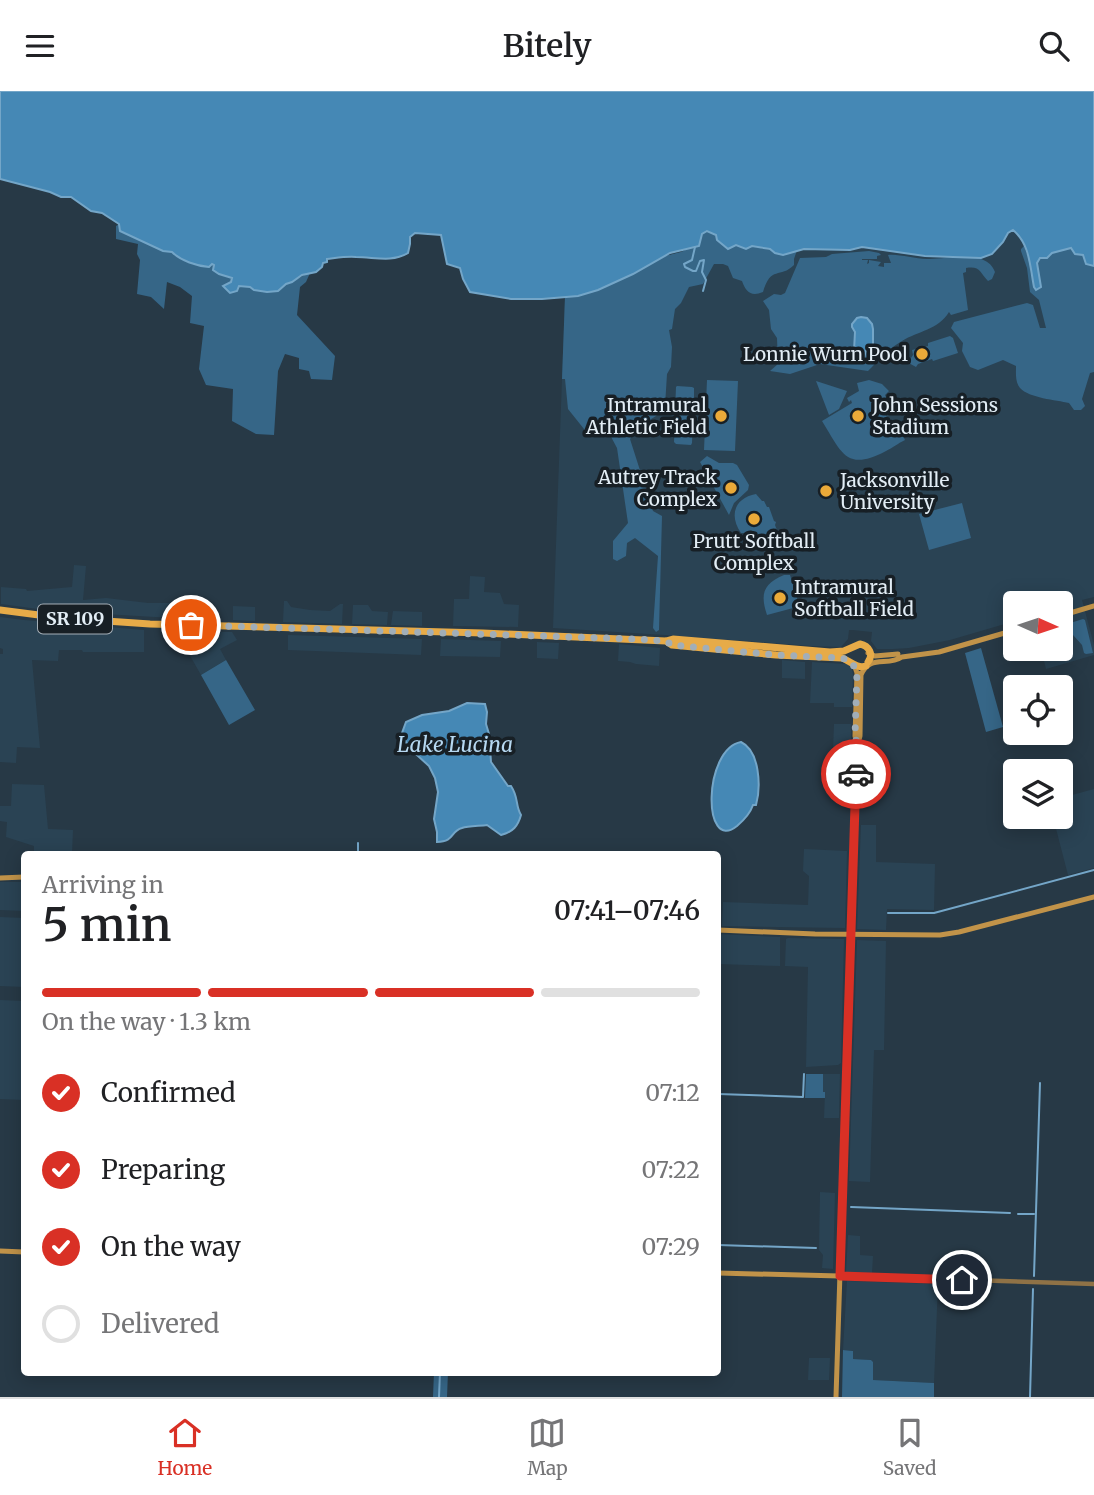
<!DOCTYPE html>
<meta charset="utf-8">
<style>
:root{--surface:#fff;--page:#f6f6f6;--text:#202124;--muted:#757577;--line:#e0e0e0;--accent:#d93025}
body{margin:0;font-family:Merriweather,serif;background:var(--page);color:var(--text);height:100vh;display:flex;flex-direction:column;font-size:26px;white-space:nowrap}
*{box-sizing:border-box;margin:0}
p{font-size:23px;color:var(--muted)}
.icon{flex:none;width:38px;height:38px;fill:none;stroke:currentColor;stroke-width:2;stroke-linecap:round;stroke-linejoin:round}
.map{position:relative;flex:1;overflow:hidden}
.side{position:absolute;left:21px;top:760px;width:700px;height:525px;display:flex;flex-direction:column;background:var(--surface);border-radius:7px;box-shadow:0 4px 18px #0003}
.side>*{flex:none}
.needle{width:46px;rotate:93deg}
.tools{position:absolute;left:1003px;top:500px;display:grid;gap:14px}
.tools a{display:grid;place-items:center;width:70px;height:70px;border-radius:7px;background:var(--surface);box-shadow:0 4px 18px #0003;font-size:35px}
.pin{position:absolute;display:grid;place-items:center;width:60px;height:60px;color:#fff;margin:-30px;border:4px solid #fff;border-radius:50%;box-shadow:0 2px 7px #0007}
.courier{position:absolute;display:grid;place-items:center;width:70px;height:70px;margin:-35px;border:5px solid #d93025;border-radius:50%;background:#fff;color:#222;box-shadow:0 2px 9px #0007}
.overview em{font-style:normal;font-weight:600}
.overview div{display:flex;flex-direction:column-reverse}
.overview{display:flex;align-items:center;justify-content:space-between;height:119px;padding:0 21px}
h1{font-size:46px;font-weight:600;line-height:52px}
.bar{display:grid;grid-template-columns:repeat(4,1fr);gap:10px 7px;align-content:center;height:84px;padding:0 21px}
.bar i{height:9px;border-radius:5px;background:var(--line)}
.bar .on{background:var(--accent)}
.bar p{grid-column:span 4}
ol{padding:0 21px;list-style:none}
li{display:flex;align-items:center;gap:21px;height:77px}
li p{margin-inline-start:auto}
li .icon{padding:7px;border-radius:50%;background:var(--accent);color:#fff;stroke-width:4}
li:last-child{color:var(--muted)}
li i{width:38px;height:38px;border:4px solid var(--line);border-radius:50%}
header{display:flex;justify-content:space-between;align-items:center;height:91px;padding:0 21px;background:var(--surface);font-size:32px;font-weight:600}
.tab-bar{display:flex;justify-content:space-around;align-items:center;height:98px;border-top:2px solid var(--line);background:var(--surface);font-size:19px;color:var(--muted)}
.tab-bar a{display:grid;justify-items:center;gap:4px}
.tab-bar .on{color:var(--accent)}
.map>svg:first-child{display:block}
.built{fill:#2a4354}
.green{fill:#366687}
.water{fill:#4588b5;stroke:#74a6c8;stroke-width:2}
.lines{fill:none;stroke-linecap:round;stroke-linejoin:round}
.stream{stroke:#74a6c8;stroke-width:2}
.tertiary{stroke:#8f7246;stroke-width:4.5}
.secondary{stroke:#c19349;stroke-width:5}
.primary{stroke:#e7ab48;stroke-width:7}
.done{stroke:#a1aeb8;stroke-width:7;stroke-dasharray:0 12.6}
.route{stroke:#d93025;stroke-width:9}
.poi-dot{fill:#ebaa39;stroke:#171f25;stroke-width:2.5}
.labels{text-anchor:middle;stroke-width:7;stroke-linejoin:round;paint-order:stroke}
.shield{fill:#171f25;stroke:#a5afb7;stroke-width:2}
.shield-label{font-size:18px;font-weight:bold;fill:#e2edf5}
.poi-label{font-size:19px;fill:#e2edf5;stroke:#171f25;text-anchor:end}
.water-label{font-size:21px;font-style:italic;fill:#b6d8f1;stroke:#171f25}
</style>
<header><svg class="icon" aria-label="menu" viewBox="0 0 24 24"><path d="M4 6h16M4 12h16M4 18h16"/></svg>Bitely<svg class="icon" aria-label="search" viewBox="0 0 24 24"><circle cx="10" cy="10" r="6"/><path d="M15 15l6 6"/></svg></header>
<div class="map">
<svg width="1094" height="1306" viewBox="0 0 1094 1306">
<rect width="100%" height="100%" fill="#273946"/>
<path class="built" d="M 1013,139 L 1015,140 L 1023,151 L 1094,175 L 1094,506 L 1082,509 L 1094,554 L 1094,564 L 1046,578 L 1041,558 L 1060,558 L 1060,513 L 1015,513 L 1015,530 L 950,549 L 909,557 L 893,558 L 877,558 L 871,550 L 872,541 L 853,539 L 849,539 L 848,548 L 841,556 L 811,555 L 665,544 L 553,537 L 565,205 L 578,205 L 598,199 L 658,168 L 699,155 L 792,160 L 804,158 L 850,159 L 861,156 L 925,165 L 981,167 L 992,163 L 1003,151 L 1008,142 Z
M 74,474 L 86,475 L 83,509 L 106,507 L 148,512 L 172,512 L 172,527 L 53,520 L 1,513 L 1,496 L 26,498 L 27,500 L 72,496 Z
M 470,485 L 485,486 L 484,501 L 500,502 L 504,513 L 519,514 L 518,536 L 453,535 L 454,508 L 469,508 Z
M 183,510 L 210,511 L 210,528 L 182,528 Z
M 284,510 L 287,510 L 291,516 L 310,519 L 330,520 L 340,513 L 343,513 L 342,533 L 283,531 Z
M 353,514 L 368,514 L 372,520 L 388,521 L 387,534 L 352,533 Z
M 233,515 L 255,516 L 255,530 L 233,529 Z
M 393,520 L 422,521 L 422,535 L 391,534 Z
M 0,526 L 24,529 L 144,539 L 144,561 L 83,561 L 82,559 L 59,559 L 58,570 L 32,569 L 40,657 L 17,656 L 16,672 L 0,671 L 0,563 L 3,563 L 3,558 L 0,557 Z
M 176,540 L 232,541 L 237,549 L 220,558 L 226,569 L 201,584 Z
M 288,544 L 422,548 L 421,564 L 288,559 Z
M 441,548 L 501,550 L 500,566 L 440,565 Z
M 537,551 L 559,552 L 558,568 L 537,567 Z
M 619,553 L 660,557 L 659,575 L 636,573 L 630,571 L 618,570 Z
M 782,569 L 805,571 L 805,588 L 782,587 Z
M 812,571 L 846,573 L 851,575 L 853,583 L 852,616 L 834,616 L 834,612 L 810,612 Z
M 834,633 L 851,633 L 851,660 L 833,659 Z
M 12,693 L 44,694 L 48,738 L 73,739 L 72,763 L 34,761 L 34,755 L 6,746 L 7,731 L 0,730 L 0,715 L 11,715 Z
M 1094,698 L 1094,777 L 1068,784 L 1053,726 L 1060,726 L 1061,707 Z
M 861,734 L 876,734 L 876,771 L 935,773 L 934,819 L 887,818 L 886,839 L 857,838 Z
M 804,758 L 847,760 L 845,837 L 722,835 L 723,811 L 808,814 L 809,785 L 803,780 Z
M 0,791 L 24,791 L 24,820 L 0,819 Z
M 0,826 L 24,827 L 24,896 L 0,895 Z
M 718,843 L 780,846 L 780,875 L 718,873 Z
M 788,847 L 844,848 L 841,972 L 838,974 L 806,976 L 808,876 L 785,875 L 786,848 Z
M 857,849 L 886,850 L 884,959 L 874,959 L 870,1091 L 849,1090 Z
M 0,909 L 24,910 L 24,1009 L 0,1008 Z
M 823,983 L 840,983 L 839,1027 L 824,1027 L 825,1002 L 823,1001 Z
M 820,1101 L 835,1102 L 833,1178 L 822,1177 L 823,1164 L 819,1159 Z
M 848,1144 L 860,1145 L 860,1164 L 873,1165 L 872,1182 L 846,1181 Z
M 847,1190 L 938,1193 L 934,1292 L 872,1289 L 873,1271 L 871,1269 L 853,1268 L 853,1260 L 843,1259 Z
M 809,1267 L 830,1267 L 829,1289 L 808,1289 Z"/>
<path class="green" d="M 119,133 L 163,160 L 172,161 C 181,170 199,177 212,173 L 214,174 L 213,179 L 219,183 L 232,187 L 231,191 C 245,198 275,196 289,192 C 297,189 302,184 310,182 L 306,191 L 300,196 L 297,224 L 335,265 L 332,289 L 311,288 L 309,280 L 299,278 L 299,267 L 285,263 L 278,280 L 274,344 L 256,343 L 232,330 L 233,298 L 206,294 L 199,278 L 204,235 L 190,232 L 192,205 L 180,196 L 167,191 L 164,218 L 151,206 L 137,203 L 140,169 L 137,163 L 138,153 L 116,148 L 116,135 Z
M 707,140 L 716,144 L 717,149 L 731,156 L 738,154 L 746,158 L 751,155 L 785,162 L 797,159 L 794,168 L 794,174 C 780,188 771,174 763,201 C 751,206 746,201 742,190 L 733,187 L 728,175 L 723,173 L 714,173 L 703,193 L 689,196 L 681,212 L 675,218 L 672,238 L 669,239 L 672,256 L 671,276 L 667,283 L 665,315 L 656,325 L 640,335 L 630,348 L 653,420 L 662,425 L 659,539 L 656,541 L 653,537 L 658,465 L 635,447 L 627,452 L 626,465 L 617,470 L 613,468 L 613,450 L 628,432 L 617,357 L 609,342 L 596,345 L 588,343 L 568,318 L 565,288 L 562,288 L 565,205 C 600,204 629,181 660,167 C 667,164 673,163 681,161 C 687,159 694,153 700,150 L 702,143 Z
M 1024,155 L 1030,171 L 1031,184 L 1038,183 L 1037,171 L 1040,167 L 1050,165 L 1052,162 L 1070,157 L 1083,164 L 1086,173 L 1094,175 L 1094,281 L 1090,282 L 1082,308 L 1085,315 L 1081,319 L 1074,319 L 1069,312 C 1056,309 1029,307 1020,297 C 1015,291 1016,282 1016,275 L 1003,269 L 978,279 L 970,276 L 962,260 L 963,252 L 951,237 L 954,231 L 1027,212 L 1033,214 L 1040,237 L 1046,237 L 1039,209 L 1030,201 L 1027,177 L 1021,160 L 1021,158 Z
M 869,160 L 879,162 L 881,164 L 877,165 L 877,168 L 862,168 L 862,169 L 868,169 L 867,173 L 869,172 L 869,169 L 881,171 L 878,175 L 884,176 L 884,172 L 891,172 L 888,164 C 900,163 914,168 927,168 C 947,169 986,157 995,181 L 992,188 L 988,190 C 979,181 981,175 966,177 L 966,181 L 963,182 L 968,219 L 951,224 L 949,221 C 938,239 918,240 902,250 C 889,257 878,270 868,280 L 820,273 L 790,283 L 770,280 L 778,273 L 777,247 L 771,238 L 769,219 L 763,210 L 774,203 L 781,204 L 785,202 L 800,167 L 826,166 L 832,163 Z
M 950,245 L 953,247 L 958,262 L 933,270 L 932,268 L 918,273 L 916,276 L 905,270 L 908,265 L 911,267 L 913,264 L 912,259 L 928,255 L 928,252 Z
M 707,289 L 738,290 L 735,360 L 704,359 Z
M 869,289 L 882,293 L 889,300 L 885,304 L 891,318 L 884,321 L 890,332 L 890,339 L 893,338 L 892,336 L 895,334 L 896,337 L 899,336 L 905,349 C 897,353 894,356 886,360 C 846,381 842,362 822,330 L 852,312 L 851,309 L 849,311 L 847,307 L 859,300 L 857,292 Z
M 816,290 L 847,300 L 839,318 L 829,324 Z
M 677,295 L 692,296 L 694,297 L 694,321 L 692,326 L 693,328 L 692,352 L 691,354 L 676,353 L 674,351 L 675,328 L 677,322 L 675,320 L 676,296 Z
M 707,365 L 719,372 L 733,372 L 737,374 L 749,394 L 748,399 L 734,412 L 729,424 L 700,371 Z
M 756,403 L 762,410 L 764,410 L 767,416 L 769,416 L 774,430 L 776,431 L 775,434 L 778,442 L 774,445 L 769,444 L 753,451 L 749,442 L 741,442 C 729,425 734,407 756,403 Z
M 962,412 L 971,447 L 929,459 L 919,423 Z
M 784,484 L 790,484 L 799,514 L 797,516 L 767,524 C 760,503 763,493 784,484 Z
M 1083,528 L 1085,529 L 1093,562 L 1086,563 L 1084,562 L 1082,554 L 1065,535 L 1067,533 Z
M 981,557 L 1003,636 L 986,641 L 965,562 Z
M 226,569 L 255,619 L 229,634 L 201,584 Z
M 806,983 L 823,983 L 823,1001 L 825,1001 L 825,1007 L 805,1007 Z
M 843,1259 L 853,1260 L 853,1268 L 871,1269 L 873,1271 L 873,1289 L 934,1292 L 934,1306 L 842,1306 Z
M 434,1281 L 448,1281 L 447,1306 L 433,1306 Z"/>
<path class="water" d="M 0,0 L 1094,0 L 1094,175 L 1086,173 L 1083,164 L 1075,163 L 1071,157 L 1052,162 L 1047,167 L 1040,167 L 1037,172 L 1041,196 L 1036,199 L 1034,196 C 1030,176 1030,153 1013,139 L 1008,142 L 1003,151 L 992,163 L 981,167 L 925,165 L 862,156 L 850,159 L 804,158 L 783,164 L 775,162 L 770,158 L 752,155 L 746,158 L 736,154 L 728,158 L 717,149 L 716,144 L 707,140 L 702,143 L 699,155 L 670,162 L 633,183 L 598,199 L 578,205 L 542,208 L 511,208 L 470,201 L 463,188 L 460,177 L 447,173 L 441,144 L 415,142 L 410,146 L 410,153 L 408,162 C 391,172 375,166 356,166 C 347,165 336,167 327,168 L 327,171 L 323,172 L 322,176 L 316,181 L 302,184 L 292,191 L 286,193 L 278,200 L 267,201 L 254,199 L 250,196 L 239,195 L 237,200 L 230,202 L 223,195 L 231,191 L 232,187 L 219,183 L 213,179 L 214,174 L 212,173 L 209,176 C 197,175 181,170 172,161 L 163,160 L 120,140 L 119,133 L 102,122 L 91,120 L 71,106 L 61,106 L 50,101 L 0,88 Z
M 861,226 L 867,227 L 872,233 L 873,238 L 873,253 L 866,259 L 864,267 L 860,268 L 854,260 L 855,241 L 852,236 L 852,233 L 857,227 Z
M 467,612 L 485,613 L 487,621 L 486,633 L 489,643 L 491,671 L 508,695 L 511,695 C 519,707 515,714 521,724 C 518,735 513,741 501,744 L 487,734 C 480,735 468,735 462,737 C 450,740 455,751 437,751 L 437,741 L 434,728 L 438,701 L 435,687 L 429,675 L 408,656 L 402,642 L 406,631 L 422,624 L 449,620 Z
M 741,651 C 760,660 761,696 756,714 L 753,714 C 750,723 744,729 737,735 C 702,763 703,658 741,651 Z"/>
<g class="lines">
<path class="stream" d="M 695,156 L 692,169 L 684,173 L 685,176 L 693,180 L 696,180 L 700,170 L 704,169 L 702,181 L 706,189 L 703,200
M 358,763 L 358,752
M 888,822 L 934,822 L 1094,779
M 718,1003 L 803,1006 L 804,983
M 851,1116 L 1010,1122
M 1018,1123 L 1034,1123
M 718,1154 L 816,1157
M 1034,1185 L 1040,992
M 439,1306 L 440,1281
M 1030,1306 L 1033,1198"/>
<path class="tertiary" d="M 840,1185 L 1094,1193"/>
<path class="secondary" d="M 1060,525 L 1094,515
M 868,562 L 875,565 L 898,563
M 861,584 C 870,563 887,576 902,566 L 939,561 L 1015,539
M 858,652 L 860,645 L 861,582
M 0,787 L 24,786
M 718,839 L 815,843 L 940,844 L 959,841 L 1094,806
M 0,1160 L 24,1161
M 718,1182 L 840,1185
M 836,1306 L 857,653 L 855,645 L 857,582 L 854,573"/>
<path class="primary" d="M 0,519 L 62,527 L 150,533 L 483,542 L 666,550 L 673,548 L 830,561 L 844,560 L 860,553 C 869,555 874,563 868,571
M 666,550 L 672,554 L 776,564 L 842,567 C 850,570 857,578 866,575"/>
</g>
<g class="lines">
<path class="done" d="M 191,534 L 635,548 L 666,550 L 672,554 L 776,564 L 842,567 L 852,571 L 857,582 L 855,645 L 857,653 L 856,683"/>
<path class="route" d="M 856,683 L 840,1185 L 962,1189"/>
</g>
<g class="poi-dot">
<circle cx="922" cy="263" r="7"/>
<circle cx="721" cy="325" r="7"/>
<circle cx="858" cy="325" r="7"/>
<circle cx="731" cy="397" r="7"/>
<circle cx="826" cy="400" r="7"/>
<circle cx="754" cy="428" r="7"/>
<circle cx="780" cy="507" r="7"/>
</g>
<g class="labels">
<rect class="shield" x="38" y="513.5" width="74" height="29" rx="5"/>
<g class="shield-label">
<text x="75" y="534">SR 109</text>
</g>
<g class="poi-label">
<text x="908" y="270">Lonnie Wurn Pool</text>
<text x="707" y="321">Intramural<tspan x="707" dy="22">Athletic Field</tspan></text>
<text x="872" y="321" text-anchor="start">John Sessions<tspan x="872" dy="22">Stadium</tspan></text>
<text x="717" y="393">Autrey Track<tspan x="717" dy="22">Complex</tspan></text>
<text x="840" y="396" text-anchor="start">Jacksonville<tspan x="840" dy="22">University</tspan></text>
<text x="754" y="457" text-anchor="middle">Prutt Softball<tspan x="754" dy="22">Complex</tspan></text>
<text x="794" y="503" text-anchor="start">Intramural<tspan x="794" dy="22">Softball Field</tspan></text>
</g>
<g class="water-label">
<text x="455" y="661">Lake Lucina</text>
</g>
</g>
</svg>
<div class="tools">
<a><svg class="needle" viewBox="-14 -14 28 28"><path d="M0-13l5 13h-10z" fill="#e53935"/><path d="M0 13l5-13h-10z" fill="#757577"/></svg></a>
<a><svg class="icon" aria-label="locate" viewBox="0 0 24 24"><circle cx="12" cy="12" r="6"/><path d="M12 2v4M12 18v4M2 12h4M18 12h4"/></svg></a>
<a><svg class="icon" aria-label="layers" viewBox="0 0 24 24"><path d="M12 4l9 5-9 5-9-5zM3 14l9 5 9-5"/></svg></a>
</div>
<div class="pin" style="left:191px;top:534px;background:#ea580c"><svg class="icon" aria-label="bag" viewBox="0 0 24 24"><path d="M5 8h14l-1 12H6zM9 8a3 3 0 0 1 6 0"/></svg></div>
<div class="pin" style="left:962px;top:1189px;background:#1f2937"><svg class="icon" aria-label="home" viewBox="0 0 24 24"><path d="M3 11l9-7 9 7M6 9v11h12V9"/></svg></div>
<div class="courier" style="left:856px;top:683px"><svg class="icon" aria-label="car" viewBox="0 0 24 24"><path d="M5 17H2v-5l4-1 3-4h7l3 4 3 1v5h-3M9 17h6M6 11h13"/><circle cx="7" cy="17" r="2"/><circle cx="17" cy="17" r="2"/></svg></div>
<section class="side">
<div class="overview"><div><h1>5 min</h1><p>Arriving in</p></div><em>07:41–07:46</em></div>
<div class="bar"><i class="on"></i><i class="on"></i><i class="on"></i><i></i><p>On the way · 1.3 km</p></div>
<ol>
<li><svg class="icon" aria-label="check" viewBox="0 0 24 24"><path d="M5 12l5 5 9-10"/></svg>Confirmed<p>07:12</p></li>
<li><svg class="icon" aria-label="check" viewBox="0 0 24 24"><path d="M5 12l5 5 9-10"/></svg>Preparing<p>07:22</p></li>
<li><svg class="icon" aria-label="check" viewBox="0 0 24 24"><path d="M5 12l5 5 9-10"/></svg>On the way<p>07:29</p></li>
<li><i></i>Delivered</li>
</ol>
</section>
</div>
<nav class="tab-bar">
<a class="on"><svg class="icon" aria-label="home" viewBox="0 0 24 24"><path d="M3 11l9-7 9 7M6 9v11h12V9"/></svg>Home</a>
<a><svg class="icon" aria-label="map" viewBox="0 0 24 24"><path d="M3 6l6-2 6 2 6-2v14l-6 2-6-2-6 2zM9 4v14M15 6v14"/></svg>Map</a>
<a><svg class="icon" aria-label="saved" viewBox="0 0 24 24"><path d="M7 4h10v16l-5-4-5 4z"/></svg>Saved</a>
</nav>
